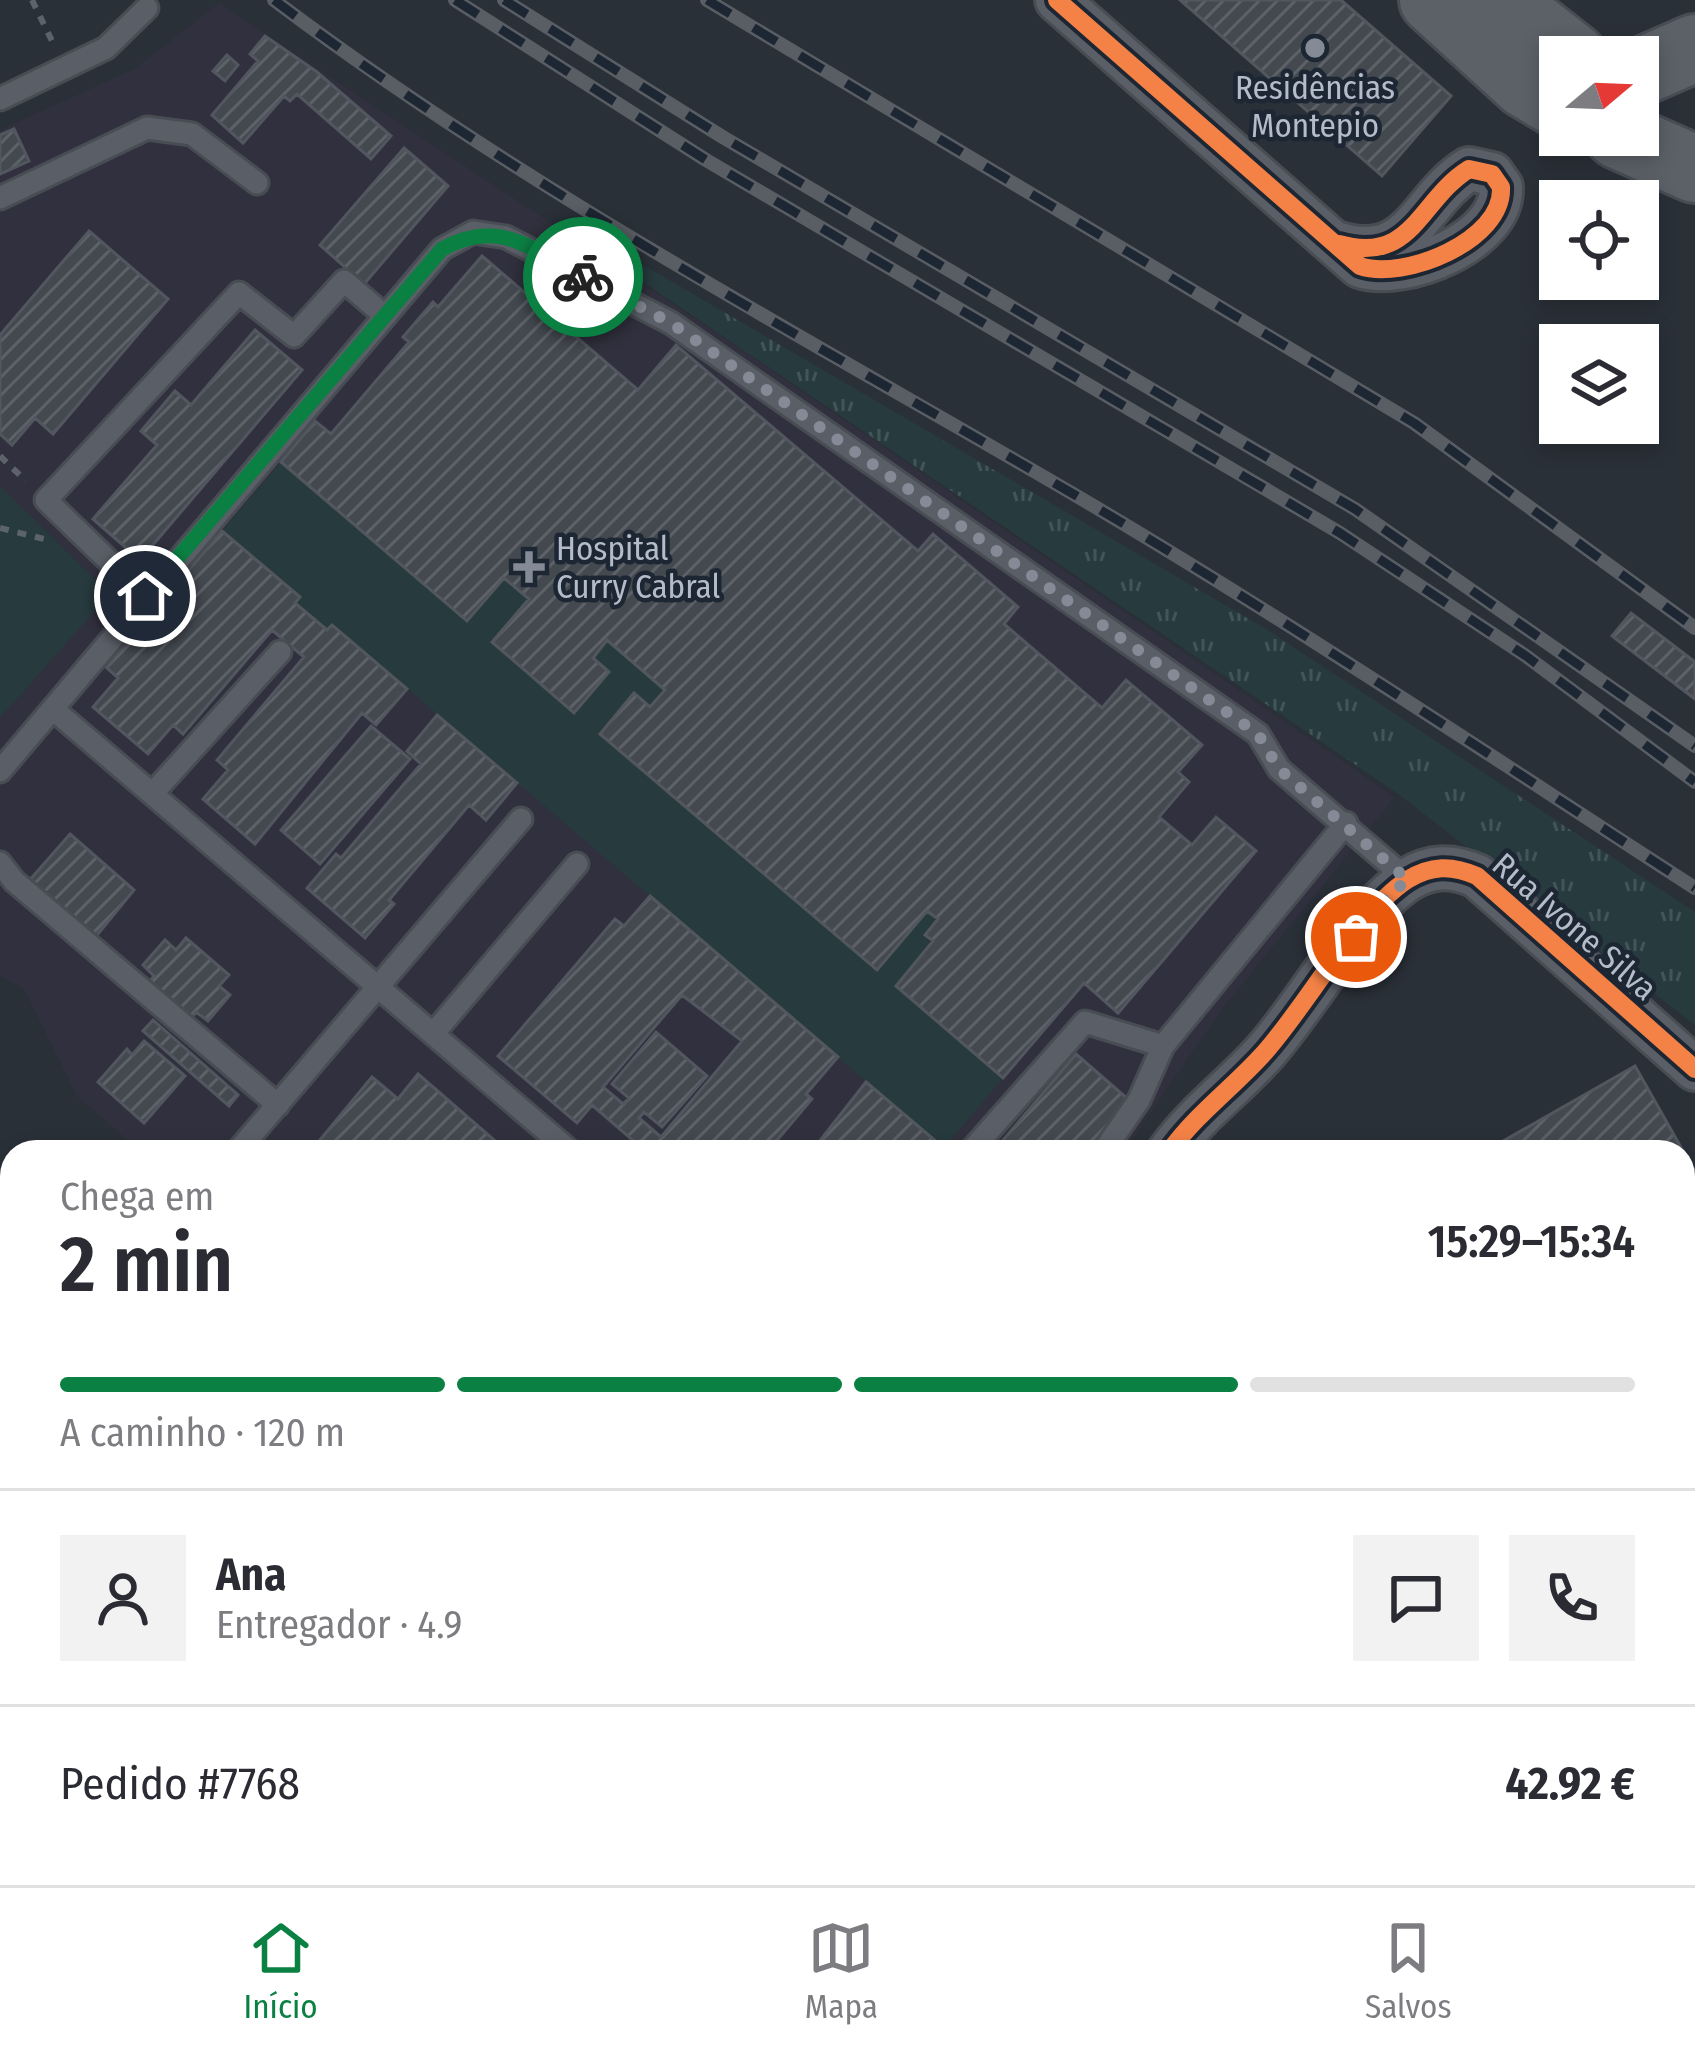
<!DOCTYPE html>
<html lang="pt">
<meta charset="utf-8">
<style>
:root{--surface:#fff;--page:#f2f2f3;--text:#2b2b33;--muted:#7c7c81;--line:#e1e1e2;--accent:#0b8043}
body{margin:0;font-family:"Fira Sans Condensed",sans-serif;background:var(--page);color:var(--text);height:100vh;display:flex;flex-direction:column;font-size:45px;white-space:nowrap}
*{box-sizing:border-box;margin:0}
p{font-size:39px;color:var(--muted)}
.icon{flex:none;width:66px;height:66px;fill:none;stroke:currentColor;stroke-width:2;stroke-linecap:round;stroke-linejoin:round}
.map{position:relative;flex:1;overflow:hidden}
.side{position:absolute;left:0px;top:1140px;width:1695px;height:747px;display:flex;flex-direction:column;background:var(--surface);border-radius:36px 36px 0 0;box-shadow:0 6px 18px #0003}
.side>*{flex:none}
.needle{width:78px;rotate:71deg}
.fabs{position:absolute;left:1539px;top:36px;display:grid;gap:24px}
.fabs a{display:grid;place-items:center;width:120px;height:120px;border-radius:0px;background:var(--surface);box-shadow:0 6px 18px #0003;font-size:60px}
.pin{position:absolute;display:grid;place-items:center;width:102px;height:102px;color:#fff;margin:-51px;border:6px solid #fff;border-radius:50%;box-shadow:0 3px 12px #0007}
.courier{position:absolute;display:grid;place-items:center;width:120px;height:120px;margin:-60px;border:9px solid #0b8043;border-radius:50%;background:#fff;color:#222;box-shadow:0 3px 15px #0007}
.overview em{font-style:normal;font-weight:600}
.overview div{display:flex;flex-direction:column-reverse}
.overview{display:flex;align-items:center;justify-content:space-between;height:204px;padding:0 60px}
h1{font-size:78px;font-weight:600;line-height:90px}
.bar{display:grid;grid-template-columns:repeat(4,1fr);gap:18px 12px;align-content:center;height:144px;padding:0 60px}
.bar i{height:15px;border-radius:9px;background:var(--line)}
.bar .on{background:var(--accent)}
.bar p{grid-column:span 4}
.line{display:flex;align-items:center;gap:30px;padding:0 60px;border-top:3px solid var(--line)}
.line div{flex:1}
.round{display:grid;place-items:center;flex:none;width:126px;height:126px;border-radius:0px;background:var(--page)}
.tab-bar{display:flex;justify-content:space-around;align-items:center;height:168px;border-top:3px solid var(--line);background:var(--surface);font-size:33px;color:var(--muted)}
.tab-bar a{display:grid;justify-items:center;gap:6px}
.tab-bar .on{color:var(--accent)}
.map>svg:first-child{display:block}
.medical{fill:#31303e}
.grass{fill:url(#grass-tufts)}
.green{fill:#273a3e}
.building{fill:url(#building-hatch);stroke:#52575f;stroke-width:3;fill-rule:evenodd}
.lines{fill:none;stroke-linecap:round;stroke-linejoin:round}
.service-casing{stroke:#484c53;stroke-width:27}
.minor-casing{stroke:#484c53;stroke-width:48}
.primary-casing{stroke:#484c55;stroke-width:72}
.path{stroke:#5d636a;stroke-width:6;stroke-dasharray:9 9;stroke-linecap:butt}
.service{stroke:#5a5e66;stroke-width:21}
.minor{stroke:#5a5e66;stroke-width:42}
.primary{stroke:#5c6168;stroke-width:66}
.rail-casing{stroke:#595d64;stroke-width:14}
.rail{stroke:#1d2633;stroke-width:9;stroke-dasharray:27;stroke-linecap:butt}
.cycleway-casing{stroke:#1d2633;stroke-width:26}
.cycleway{stroke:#f48246;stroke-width:18}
.done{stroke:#848b96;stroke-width:12;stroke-dasharray:0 21.6}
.route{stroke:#0b8043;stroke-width:15}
.poi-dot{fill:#848b96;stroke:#1d2633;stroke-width:4.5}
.labels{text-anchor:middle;stroke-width:9;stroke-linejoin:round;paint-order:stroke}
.poi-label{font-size:33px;fill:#b4bcc9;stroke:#1d2633}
.street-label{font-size:33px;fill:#b4bcc9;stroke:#1d2633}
</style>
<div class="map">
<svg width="1695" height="1885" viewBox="0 0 1695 1885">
<defs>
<pattern id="grass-tufts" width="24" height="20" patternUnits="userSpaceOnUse" patternTransform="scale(3)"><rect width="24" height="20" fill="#273a3e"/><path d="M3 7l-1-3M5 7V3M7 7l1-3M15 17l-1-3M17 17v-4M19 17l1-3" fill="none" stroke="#445559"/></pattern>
<pattern id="building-hatch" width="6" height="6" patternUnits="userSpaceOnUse" patternTransform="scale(3)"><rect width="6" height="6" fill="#444950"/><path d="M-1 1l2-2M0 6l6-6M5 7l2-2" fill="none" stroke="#5d6168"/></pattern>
</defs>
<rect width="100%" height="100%" fill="#2a3038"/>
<path class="medical" d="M 219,3 L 723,337 L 1395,797 L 1221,1010 L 1124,1152 L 141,1152 L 77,1096 L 24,989 L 0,976 L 0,130 L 136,68 Z"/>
<path class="grass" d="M 592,235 L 1266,629 L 1695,912 L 1695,1025 L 1400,795 L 587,244 Z"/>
<path class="green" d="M 281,462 L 466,621 L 504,578 L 529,599 L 574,712 L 609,673 L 593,658 L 607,640 L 665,690 L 650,707 L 634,694 L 601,734 L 876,969 L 927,911 L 938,919 L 925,935 L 1003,1078 L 944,1148 L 333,625 L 327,630 L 295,603 L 299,597 L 222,531 Z
M 0,486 L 110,594 L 0,718 Z
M 1695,1283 L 1695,1424 L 1683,1409 L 1683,1290 Z"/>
<path class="building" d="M 1180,0 L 1341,0 L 1451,96 L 1382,176 Z
M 265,36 L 317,72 L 391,136 L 371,159 L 297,94 L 290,101 L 284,96 L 243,143 L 212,115 L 258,61 L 250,54 Z
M 227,55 L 238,65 L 225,81 L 213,71 Z
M 14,129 L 29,161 L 0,174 L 0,135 Z
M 404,148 L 448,186 L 364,284 L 320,245 Z
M 89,231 L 168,299 L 53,434 L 35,418 L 12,445 L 0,434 L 0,335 Z
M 482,256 L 638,390 L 676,345 L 918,551 L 933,534 L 1018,607 L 1004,624 L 1102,708 L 1126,680 L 1202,745 L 1178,772 L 1189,782 L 1159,817 L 1192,845 L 1216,817 L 1256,851 L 1118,1013 L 1084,983 L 1003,1078 L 896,986 L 933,941 L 925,935 L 938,919 L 927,911 L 877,970 L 600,734 L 634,693 L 650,707 L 665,690 L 607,640 L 593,658 L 609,672 L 574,713 L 492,642 L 529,599 L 504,578 L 467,621 L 281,462 L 315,421 L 331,434 L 409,342 L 403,337 L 433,302 L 438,307 Z
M 255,330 L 302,370 L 140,560 L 93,519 L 157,445 L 141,431 L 175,391 L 191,405 Z
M 222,531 L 300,597 L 295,603 L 327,630 L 332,625 L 407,689 L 376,725 L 362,713 L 255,844 L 203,799 L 228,770 L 217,760 L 304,657 L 272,630 L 183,734 L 173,725 L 148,754 L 93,707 L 118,678 L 106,667 Z
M 1631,613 L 1695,662 L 1695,699 L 1612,636 Z
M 437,715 L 517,783 L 486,820 L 469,805 L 389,900 L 394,904 L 365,938 L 307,888 L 336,854 L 341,858 L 421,764 L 407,751 Z
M 371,726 L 410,759 L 320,864 L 281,830 Z
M 70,834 L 134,890 L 93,940 L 27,883 Z
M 650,896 L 838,1057 L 806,1094 L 812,1099 L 767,1152 L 640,1152 L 643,1149 L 592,1105 L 577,1123 L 498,1056 L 615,919 L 624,926 ZM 682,995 L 742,1041 L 661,1137 L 639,1118 L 644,1112 L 662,1127 L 707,1076 L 656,1032 L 612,1084 L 629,1098 L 623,1104 L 603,1087 Z
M 186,938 L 229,975 L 219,986 L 230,995 L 208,1021 L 196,1012 L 188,1022 L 146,986 L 154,976 L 143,965 L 165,940 L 176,950 Z
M 153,1020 L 238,1095 L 229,1106 L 143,1031 Z
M 144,1041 L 185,1076 L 144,1123 L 98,1082 L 127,1049 L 132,1055 Z
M 1076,1054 L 1130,1101 L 1086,1152 L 993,1152 Z
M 1635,1066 L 1695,1172 L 1695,1283 L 1683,1290 L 1683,1152 L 1484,1152 Z
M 418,1074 L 508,1152 L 310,1152 L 372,1077 L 398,1099 Z
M 866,1082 L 944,1148 L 940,1152 L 811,1152 Z
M 8,1189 L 12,1191 L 12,1244 L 0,1238 L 0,1206 Z
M 1686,1407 L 1695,1424 L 1695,1569 L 1683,1547 Z
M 1695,1761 L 1695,1846 L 1687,1833 L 1683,1835 L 1683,1768 Z
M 12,1778 L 12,1869 L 2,1875 L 0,1785 Z
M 12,1869 L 12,1875 L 24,1885 L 0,1885 L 0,1876 Z
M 96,1875 L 192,1875 L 183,1885 L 108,1885 Z
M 192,1875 L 236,1875 L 247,1885 L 183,1885 Z
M 468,1875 L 555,1875 L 546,1885 L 480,1885 Z
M 585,1875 L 646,1875 L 647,1876 L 639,1885 L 576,1885 Z
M 810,1875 L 1035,1875 L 1041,1885 L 792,1885 Z
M 1494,1875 L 1531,1875 L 1537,1885 L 1476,1885 Z
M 1540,1875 L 1648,1875 L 1654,1885 L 1546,1885 Z"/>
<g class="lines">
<g class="service-casing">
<path id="service" d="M 0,99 L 106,48 L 147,8
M 0,198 L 147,128 L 192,134 L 257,183
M 145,596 L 46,500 L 239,293 L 294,336 L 344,281 L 384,315
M 54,710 L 571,1152
M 0,771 L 442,249 L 473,232 L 506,237 L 671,323 L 1258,734 L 1279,769 L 1408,880
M 153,793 L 280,652
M 0,863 L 14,881 L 278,1105
M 433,1034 L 577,864
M 237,1152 L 521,819
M 970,1152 L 1085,1022 L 1163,1046
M 1103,1152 L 1139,1100 L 1163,1046 L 1346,823"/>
</g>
<g class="minor-casing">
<path id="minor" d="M 1057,0 L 1360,266 C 1403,281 1504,241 1501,187 L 1492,174 L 1469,169 C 1419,200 1413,265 1339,244
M 1169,1152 C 1197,1113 1234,1087 1265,1052 C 1307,1005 1358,912 1407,880 C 1431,865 1452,865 1477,876 L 1695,1069
M 0,1666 L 12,1658
M 0,1752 L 12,1742
M 1122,1875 L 1125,1885
M 1162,1875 L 1174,1885"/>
</g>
<g class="primary-casing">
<path id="primary" d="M 1433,0 L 1525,84 L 1560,105
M 1500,0 L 1573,57
M 1638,73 L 1695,48
M 1618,135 L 1695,169
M 0,1525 L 12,1536
M 0,1614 L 12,1625
M 1683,1639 L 1695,1633
M 1683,1720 L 1695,1713
M 299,1875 L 311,1885
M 401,1875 L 413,1885
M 1236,1885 L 1255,1875
M 1388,1885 L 1406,1875"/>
</g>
<path class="path" d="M 32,0 L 54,45
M 0,456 L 26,481
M 0,528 L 48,540"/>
<use href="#service" class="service"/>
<use href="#minor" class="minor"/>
<use href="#primary" class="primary"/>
<g class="rail-casing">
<path id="rail" d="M 274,0 C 524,189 805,337 1075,495 C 1286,619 1489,755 1695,888
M 455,0 L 706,160 L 1340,533 L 1526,656 L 1695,782
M 504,0 L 721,136 L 1355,509 L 1695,746
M 707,0 L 1414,423 L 1695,628"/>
</g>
<use href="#rail" class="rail"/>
<g class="cycleway-casing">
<path id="cycleway" d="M 1057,0 L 1360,266 C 1403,281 1504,241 1501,187 L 1492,174 L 1469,169 C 1419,200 1413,265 1339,244
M 1169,1152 C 1197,1113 1234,1087 1265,1052 C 1307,1005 1358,912 1407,880 C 1431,865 1452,865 1477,876 L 1695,1069"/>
</g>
<use href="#cycleway" class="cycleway"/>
</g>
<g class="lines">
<path class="done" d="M 583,277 L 671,323 L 1258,734 L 1279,769 L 1408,880 L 1386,897 L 1356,937"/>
<path class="route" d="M 145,596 L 442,249 C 500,217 530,249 583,277"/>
</g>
<g class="poi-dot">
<circle cx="1315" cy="48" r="12"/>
<path d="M523 549h12v12h12v12h-12v12h-12v-12h-12v-12h12z"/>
</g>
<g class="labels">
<g class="poi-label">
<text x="1315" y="99">Residências<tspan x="1315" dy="38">Montepio</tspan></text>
<text x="556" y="560" text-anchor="start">Hospital<tspan x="556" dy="38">Curry Cabral</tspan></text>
</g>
<g class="street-label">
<text transform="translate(1575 926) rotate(41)" y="12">Rua Ivone Silva</text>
</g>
</g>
</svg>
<div class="fabs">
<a><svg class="needle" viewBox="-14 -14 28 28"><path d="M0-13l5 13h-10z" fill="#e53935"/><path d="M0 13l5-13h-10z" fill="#7c7c81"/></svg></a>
<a><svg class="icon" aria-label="locate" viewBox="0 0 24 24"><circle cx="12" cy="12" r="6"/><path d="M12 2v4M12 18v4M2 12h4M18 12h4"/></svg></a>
<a><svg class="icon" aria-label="layers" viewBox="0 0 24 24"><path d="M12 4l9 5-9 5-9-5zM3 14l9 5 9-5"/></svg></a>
</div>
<div class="pin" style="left:1356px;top:937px;background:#ea580c"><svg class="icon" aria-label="bag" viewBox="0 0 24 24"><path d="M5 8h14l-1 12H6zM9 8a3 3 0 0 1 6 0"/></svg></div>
<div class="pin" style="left:145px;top:596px;background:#1f2937"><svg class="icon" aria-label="home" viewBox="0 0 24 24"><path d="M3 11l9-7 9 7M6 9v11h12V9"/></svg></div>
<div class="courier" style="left:583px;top:277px"><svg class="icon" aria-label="bike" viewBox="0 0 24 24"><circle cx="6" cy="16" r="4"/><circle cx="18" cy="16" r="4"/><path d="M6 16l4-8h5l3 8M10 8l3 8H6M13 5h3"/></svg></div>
<section class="side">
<div class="overview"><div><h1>2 min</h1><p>Chega em</p></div><em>15:29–15:34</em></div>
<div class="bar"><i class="on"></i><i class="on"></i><i class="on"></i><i></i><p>A caminho · 120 m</p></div>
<div class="line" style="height:216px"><a class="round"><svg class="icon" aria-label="person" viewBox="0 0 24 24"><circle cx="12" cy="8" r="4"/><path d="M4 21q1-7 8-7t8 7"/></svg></a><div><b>Ana</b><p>Entregador · 4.9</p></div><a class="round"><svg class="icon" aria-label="chat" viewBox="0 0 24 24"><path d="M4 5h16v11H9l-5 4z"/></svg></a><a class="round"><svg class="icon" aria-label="phone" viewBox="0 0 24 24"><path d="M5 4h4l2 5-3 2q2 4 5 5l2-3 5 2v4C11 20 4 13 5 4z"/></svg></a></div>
<div class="line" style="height:156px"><div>Pedido #7768</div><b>42.92 €</b></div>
</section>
</div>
<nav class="tab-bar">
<a class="on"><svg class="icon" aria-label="home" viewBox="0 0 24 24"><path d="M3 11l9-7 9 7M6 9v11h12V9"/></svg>Início</a>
<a><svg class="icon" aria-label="map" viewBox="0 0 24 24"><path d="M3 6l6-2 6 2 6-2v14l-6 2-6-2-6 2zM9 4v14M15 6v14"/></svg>Mapa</a>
<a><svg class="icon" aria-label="saved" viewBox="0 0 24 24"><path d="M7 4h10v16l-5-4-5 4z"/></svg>Salvos</a>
</nav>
